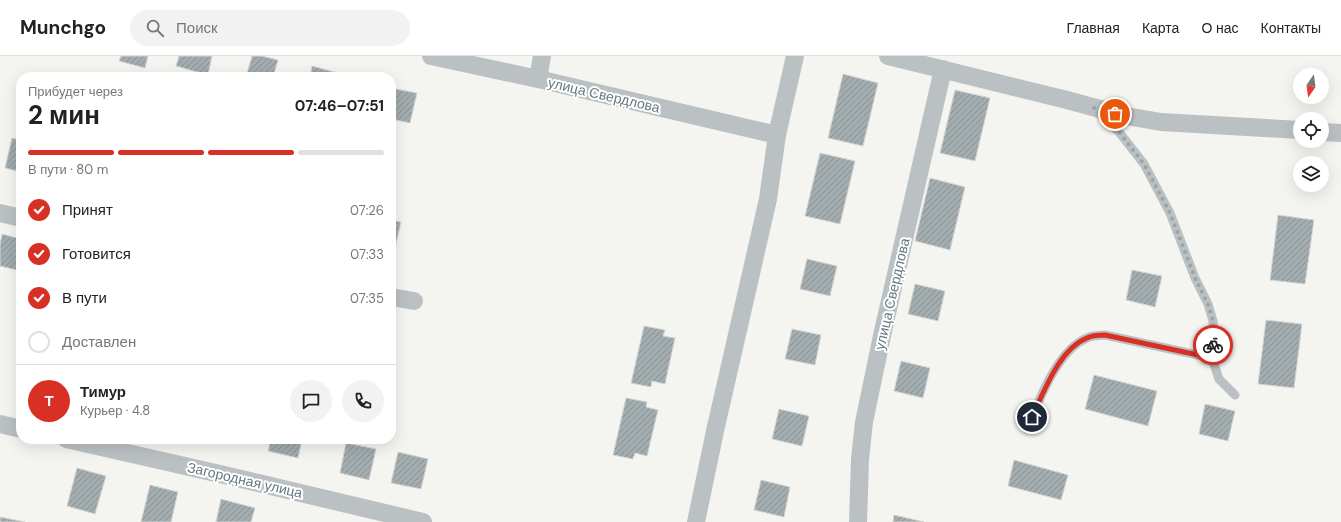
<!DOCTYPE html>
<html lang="ru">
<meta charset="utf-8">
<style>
:root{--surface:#fff;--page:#f2f2f2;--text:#222;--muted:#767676;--line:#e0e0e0;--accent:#d93025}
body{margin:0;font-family:"DM Sans",sans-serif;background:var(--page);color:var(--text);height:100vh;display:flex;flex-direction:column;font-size:15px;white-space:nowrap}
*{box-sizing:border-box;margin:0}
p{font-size:13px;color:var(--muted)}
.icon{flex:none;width:22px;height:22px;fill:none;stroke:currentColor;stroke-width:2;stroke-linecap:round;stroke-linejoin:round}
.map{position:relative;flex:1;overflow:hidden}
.drawer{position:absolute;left:16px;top:16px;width:380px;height:372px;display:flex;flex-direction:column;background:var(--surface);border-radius:16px;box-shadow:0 4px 16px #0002}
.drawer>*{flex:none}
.needle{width:26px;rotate:194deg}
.tools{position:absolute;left:1293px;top:12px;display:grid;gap:8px}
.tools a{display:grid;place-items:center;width:36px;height:36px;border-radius:50%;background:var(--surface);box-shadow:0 4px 16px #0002;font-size:20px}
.pin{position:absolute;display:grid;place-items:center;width:34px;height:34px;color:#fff;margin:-17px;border:2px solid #fff;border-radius:50%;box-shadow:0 1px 4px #0007}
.courier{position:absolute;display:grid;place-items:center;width:40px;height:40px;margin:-20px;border:3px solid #d93025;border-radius:50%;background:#fff;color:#222;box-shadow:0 1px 5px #0007}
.headline em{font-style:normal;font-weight:700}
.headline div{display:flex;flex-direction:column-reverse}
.headline{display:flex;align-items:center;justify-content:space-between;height:68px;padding:0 12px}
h1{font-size:26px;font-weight:700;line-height:30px}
.bar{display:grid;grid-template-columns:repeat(4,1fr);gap:6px 4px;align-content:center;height:48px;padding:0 12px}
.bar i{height:5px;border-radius:3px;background:var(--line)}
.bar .current{background:var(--accent)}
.bar p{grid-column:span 4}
.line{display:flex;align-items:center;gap:10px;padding:0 12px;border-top:1px solid var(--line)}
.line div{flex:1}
.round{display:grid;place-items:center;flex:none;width:42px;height:42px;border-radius:21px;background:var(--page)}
ol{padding:0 12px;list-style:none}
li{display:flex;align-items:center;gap:12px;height:44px}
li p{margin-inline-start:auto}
li .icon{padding:4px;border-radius:50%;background:var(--accent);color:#fff;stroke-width:4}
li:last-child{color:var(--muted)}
li i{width:22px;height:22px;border:2px solid var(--line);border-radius:50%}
header{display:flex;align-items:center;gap:24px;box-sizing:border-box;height:56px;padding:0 20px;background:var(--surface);border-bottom:1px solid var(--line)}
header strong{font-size:19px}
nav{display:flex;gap:22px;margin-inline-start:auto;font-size:14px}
.search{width:280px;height:36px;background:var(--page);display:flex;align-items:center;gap:10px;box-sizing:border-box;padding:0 14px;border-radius:22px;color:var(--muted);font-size:15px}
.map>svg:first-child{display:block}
.building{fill:url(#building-hatch);stroke:#d6d5d3}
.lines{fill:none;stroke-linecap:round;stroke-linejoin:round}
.service{stroke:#bbc1c3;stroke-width:9}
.minor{stroke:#bbc1c3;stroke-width:18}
.done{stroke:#97a4a8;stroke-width:4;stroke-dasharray:0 7.2}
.route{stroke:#d93025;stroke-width:5}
.labels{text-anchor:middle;stroke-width:4;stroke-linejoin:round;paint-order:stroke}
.street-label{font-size:14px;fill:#657980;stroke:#fff}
</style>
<header>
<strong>Munchgo</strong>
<div class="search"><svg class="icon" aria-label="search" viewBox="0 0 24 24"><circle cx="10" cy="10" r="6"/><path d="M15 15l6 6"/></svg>Поиск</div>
<nav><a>Главная</a><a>Карта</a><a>О нас</a><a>Контакты</a></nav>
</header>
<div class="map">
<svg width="1341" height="466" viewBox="0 0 1341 466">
<defs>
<pattern id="building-hatch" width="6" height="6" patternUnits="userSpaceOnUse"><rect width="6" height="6" fill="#a3adb0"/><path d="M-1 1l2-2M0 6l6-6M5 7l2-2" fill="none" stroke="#889294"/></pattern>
</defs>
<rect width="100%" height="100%" fill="#f4f4f1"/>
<path class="building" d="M 121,0 L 148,0 L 145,12 L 119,5 Z
M 179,0 L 212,0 L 208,19 L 176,10 Z
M 252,0 L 262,0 L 278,4 L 273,21 L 246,21 Z
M 312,10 L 338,17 L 337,21 L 310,21 Z
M 843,18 L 878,27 L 863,90 L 828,82 Z
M 391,32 L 417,37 L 410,67 L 391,63 Z
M 955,34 L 990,42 L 975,105 L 940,97 Z
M 12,82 L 21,84 L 21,116 L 5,112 Z
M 820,97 L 855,105 L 840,168 L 805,160 Z
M 930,122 L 965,131 L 950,194 L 915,185 Z
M 1278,159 L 1314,164 L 1305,228 L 1270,224 Z
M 391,164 L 401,166 L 394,197 L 391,196 Z
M 2,178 L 21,183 L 21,215 L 0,210 L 0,189 Z
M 807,203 L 837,210 L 830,240 L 800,233 Z
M 1132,214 L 1162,220 L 1155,251 L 1126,244 Z
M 915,228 L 945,235 L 938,265 L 908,258 Z
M 391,262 L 395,263 L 391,283 Z
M 1266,264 L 1302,268 L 1294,332 L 1258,328 Z
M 644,270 L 665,274 L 663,280 L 675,282 L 665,328 L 652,325 L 651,331 L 631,327 Z
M 792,273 L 821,279 L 815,309 L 785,303 Z
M 901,305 L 930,312 L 923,342 L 894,335 Z
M 1094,319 L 1157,335 L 1148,370 L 1085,353 Z
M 626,342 L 647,346 L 646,351 L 658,354 L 647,400 L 635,397 L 633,403 L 613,399 Z
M 1205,348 L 1235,355 L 1228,385 L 1199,378 Z
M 779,353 L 809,360 L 802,390 L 772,383 Z
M 271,383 L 302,383 L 298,402 L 268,395 Z
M 346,387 L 376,393 L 369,424 L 340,417 Z
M 398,396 L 428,403 L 421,433 L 391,427 Z
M 1014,404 L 1068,419 L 1061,444 L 1008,430 Z
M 77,412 L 106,420 L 95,458 L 67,450 Z
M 761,424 L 790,431 L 784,461 L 754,454 Z
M 150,429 L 178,436 L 171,466 L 141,466 Z
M 221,443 L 255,452 L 251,466 L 216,466 Z
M 894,459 L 924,466 L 893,466 Z
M 0,461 L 25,466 L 0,466 Z"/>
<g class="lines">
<path class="service" d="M 1099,57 L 1119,76 L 1144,108 L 1170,157 L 1195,222 L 1208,248 L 1213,265 L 1214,283 L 1212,302 L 1219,323 L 1235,339
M 1027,373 C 1039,345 1057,294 1087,282 C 1092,279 1100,280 1105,279 L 1212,302"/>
<path class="minor" d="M 431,0 L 538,23 L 777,79
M 888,0 L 1063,43 L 1126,60 L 1161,66 L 1300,74
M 538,23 L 542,0
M 1322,76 L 1341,77
M 0,157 L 21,162
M 391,241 L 414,245
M 0,368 L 21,373
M 66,383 L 220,418 L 423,466
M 696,466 L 715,375 L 768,143 L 777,79 L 795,0
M 858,466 L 860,403 L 864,366 L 883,275 L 943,13"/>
</g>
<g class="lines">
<path class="done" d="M 1115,58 L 1094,52 L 1119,76 L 1144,108 L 1170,157 L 1195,222 L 1208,248 L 1213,265 L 1213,289"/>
<path class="route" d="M 1032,361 C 1044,336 1059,293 1087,282 C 1092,279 1100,279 1105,279 L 1212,302 L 1213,289"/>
</g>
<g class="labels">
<g class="street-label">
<text transform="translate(604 39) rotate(13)" y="5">улица Свердлова</text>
<text transform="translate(892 238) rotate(-77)" y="5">улица Свердлова</text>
<text transform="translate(245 424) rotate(13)" y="5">Загородная улица</text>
</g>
</g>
</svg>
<div class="tools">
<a><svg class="needle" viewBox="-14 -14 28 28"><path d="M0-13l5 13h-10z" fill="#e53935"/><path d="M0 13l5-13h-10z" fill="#767676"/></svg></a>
<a><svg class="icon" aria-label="locate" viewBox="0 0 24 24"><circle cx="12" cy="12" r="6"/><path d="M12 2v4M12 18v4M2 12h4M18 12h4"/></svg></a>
<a><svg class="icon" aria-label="layers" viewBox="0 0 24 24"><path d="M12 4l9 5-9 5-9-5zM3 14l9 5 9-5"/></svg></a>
</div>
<div class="pin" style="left:1115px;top:58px;background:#ea580c"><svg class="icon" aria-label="bag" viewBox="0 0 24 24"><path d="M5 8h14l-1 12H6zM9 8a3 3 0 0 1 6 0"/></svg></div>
<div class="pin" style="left:1032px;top:361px;background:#1f2937"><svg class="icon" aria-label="home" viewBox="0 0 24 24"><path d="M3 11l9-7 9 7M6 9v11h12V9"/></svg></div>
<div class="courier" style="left:1213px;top:289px"><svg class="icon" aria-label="bike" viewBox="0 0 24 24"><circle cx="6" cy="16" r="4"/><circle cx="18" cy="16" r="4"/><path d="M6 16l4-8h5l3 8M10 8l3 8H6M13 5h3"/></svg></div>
<section class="drawer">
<div class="headline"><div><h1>2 мин</h1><p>Прибудет через</p></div><em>07:46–07:51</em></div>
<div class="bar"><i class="current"></i><i class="current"></i><i class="current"></i><i></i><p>В пути · 80 m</p></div>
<ol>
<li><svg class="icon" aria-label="check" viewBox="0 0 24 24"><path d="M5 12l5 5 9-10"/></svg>Принят<p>07:26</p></li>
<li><svg class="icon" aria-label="check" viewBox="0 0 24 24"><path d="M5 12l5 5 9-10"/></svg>Готовится<p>07:33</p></li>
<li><svg class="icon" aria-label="check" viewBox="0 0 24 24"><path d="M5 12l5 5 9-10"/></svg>В пути<p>07:35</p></li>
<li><i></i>Доставлен</li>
</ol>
<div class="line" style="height:72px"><b class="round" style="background:var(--accent);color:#fff">Т</b><div><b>Тимур</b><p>Курьер · 4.8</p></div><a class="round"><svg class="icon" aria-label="chat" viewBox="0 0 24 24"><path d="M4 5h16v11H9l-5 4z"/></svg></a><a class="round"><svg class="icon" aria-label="phone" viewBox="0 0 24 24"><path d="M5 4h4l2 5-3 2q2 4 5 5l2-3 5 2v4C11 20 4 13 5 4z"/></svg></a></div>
</section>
</div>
